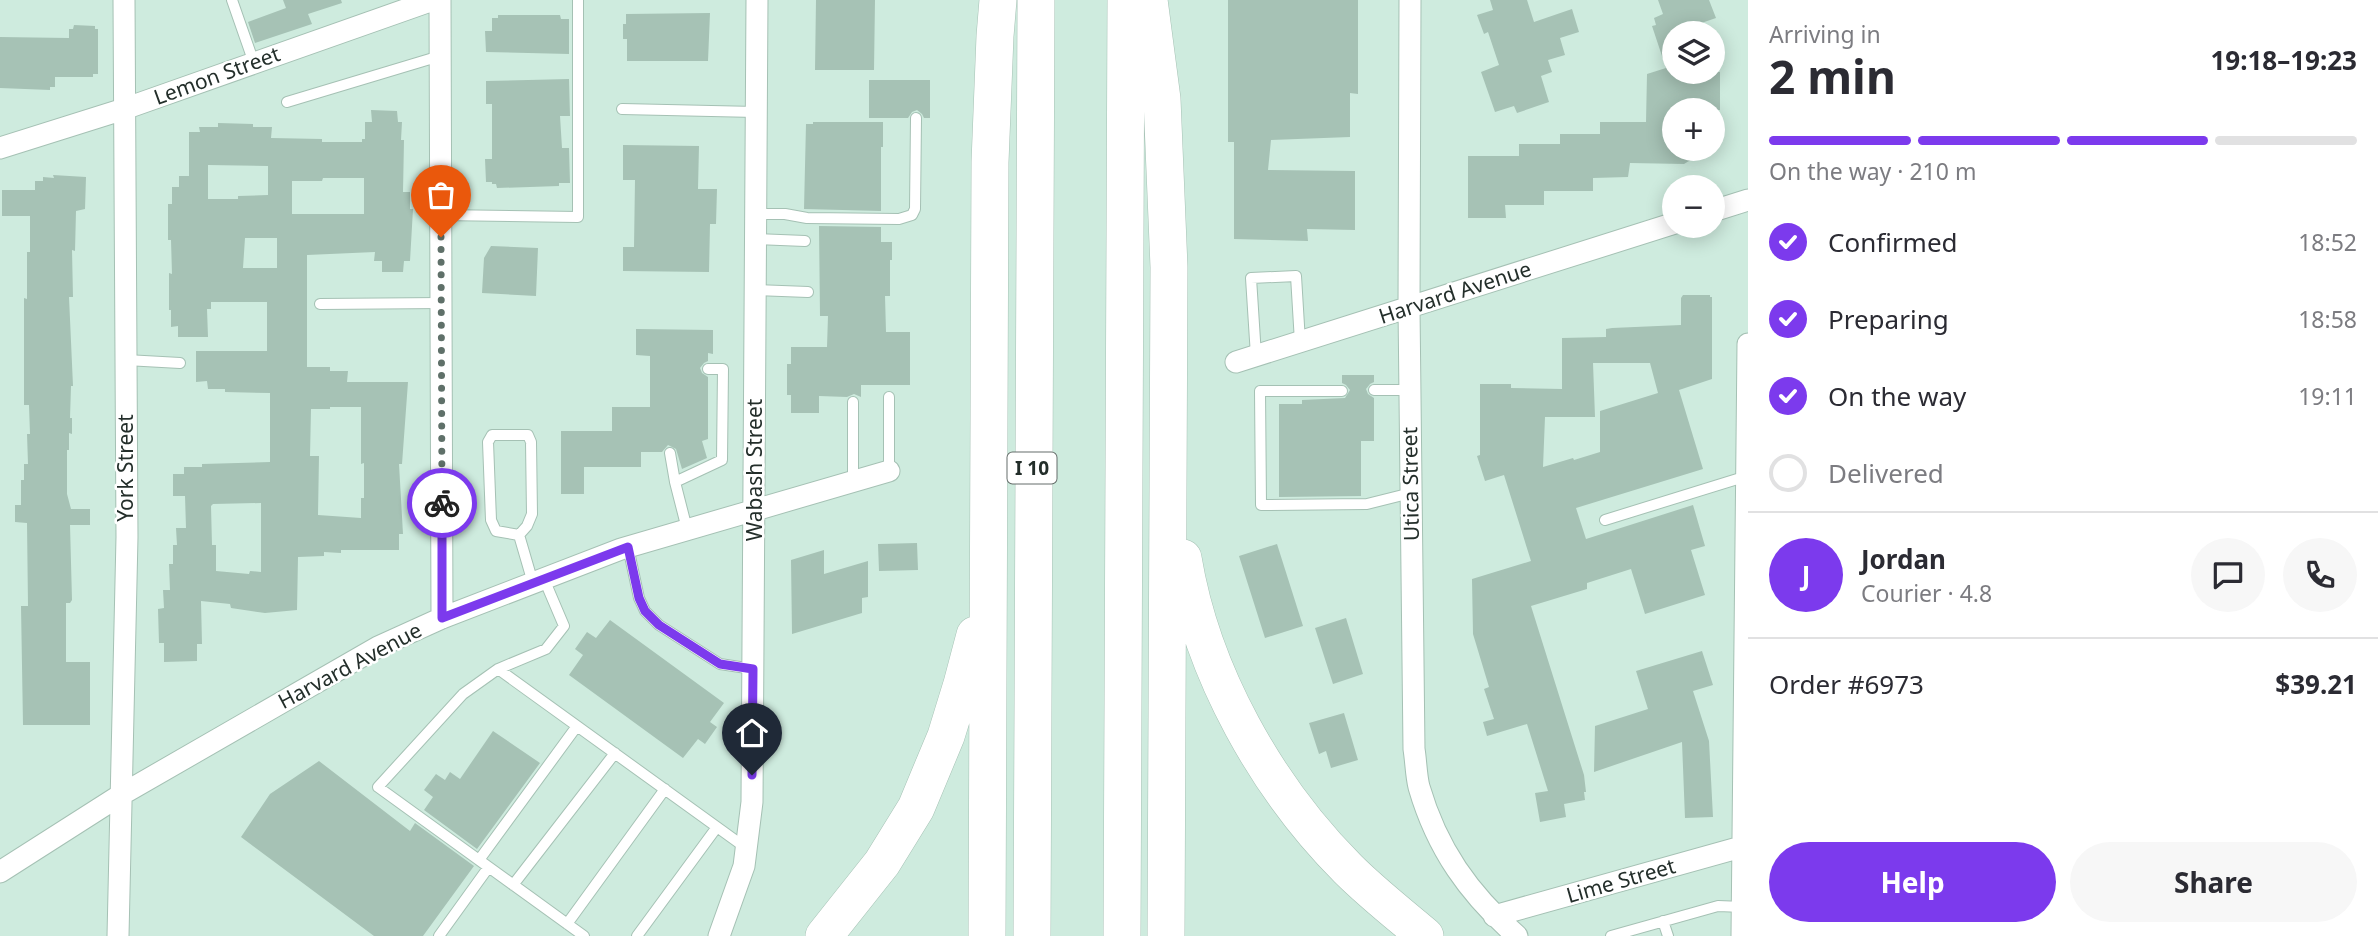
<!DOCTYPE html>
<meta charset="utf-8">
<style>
:root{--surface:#fff;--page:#f7f7f7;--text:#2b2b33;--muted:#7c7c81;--line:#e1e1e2;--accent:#7c3aed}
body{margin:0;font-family:"Noto Sans",sans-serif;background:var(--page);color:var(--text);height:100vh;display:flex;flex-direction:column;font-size:26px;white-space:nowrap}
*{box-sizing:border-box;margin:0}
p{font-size:23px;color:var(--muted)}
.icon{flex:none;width:38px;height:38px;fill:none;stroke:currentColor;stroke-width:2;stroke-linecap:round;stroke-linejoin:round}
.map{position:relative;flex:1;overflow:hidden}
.drawer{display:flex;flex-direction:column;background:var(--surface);width:630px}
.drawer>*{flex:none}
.tools{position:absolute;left:1662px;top:21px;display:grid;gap:14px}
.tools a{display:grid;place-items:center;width:63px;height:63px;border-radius:50%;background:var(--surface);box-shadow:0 4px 18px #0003;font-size:35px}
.pin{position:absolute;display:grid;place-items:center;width:60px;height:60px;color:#fff;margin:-72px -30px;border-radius:50% 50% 50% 0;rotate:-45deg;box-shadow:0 0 7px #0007}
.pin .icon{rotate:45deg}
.courier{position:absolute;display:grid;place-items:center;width:70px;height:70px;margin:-35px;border:5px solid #7c3aed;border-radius:50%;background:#fff;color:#222;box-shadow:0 2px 9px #0007}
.head em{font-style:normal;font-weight:700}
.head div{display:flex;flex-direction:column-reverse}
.head{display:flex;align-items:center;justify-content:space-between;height:119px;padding:0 21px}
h1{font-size:46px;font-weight:700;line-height:52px}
.bar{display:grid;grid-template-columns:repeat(4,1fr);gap:10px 7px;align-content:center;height:84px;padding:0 21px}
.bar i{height:9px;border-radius:5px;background:var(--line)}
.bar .selected{background:var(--accent)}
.bar p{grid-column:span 4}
.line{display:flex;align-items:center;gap:18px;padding:0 21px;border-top:2px solid var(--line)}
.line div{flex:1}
.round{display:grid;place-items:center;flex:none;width:74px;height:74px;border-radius:37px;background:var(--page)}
ol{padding:0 21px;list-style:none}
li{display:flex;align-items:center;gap:21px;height:77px}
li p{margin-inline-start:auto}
li .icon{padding:7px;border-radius:50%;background:var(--accent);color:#fff;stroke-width:4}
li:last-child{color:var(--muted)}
li i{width:38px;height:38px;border:4px solid var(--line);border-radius:50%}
.action{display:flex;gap:14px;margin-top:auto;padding:14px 21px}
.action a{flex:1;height:80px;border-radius:42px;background:var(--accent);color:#fff;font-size:28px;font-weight:700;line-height:80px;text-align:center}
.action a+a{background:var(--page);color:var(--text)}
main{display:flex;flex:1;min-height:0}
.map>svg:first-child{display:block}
.building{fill:#a6c2b5;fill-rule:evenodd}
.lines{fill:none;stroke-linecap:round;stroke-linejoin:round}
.lane-casing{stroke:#a5c1b4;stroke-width:12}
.street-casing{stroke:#a5c1b4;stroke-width:23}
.highway-casing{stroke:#a5c1b4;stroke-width:38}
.lane{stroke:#fff;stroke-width:10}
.street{stroke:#fff;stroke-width:21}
.highway{stroke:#fff;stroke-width:37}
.done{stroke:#5f7069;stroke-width:7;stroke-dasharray:0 12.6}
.route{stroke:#7c3aed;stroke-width:9}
.labels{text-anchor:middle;stroke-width:5;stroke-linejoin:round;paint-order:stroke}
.shield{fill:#fff;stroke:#656d6a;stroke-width:2}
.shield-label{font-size:19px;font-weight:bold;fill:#232e2a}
.street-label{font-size:21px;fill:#232e2a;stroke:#fff}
</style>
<main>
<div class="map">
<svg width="1748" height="936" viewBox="0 0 1748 936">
<rect width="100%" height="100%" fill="#ceebde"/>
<path class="building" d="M 283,0 L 341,0 L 342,3 L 308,14 L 312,24 L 255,43 L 248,22 L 286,8 Z
M 816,0 L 875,0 L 874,70 L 815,70 Z
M 1228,0 L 1358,0 L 1358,94 L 1350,93 L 1350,137 L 1271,140 L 1268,170 L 1355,171 L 1355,230 L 1307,229 L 1308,241 L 1234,239 L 1234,142 L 1228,142 Z
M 1490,0 L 1527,0 L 1534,22 L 1572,9 L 1579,32 L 1560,38 L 1565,55 L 1548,60 L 1552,72 L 1541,76 L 1549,102 L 1517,113 L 1514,106 L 1495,112 L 1481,72 L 1499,65 L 1488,32 L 1484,34 L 1477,15 L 1493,10 Z
M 1658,0 L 1709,0 L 1716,18 L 1675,32 L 1675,72 L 1720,72 L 1720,110 L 1675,110 L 1675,149 L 1709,149 L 1684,164 L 1630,163 L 1628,177 L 1593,178 L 1593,191 L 1544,191 L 1544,205 L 1505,205 L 1506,218 L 1468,218 L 1468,156 L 1519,156 L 1519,144 L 1560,144 L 1560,134 L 1600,134 L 1600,122 L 1646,122 L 1647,74 L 1666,68 L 1652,26 L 1656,25 L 1654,18 L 1663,14 Z
M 710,13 L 708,61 L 627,61 L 627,39 L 623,39 L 623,24 L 626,24 L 626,14 Z
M 498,15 L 560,15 L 561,19 L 569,19 L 569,54 L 486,52 L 485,31 L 492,31 L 492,18 L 498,18 Z
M 74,25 L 95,26 L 95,29 L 98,29 L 98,74 L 93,74 L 93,77 L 55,77 L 55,87 L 50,87 L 50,90 L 0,88 L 0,37 L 69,38 L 69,29 L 73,29 Z
M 569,79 L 570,116 L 560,116 L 562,148 L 569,148 L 570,183 L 559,183 L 559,186 L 497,188 L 496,184 L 492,184 L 492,182 L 486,182 L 485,159 L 492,159 L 492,104 L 486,104 L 486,81 Z
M 869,80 L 930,80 L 930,118 L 924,118 L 922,114 L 917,110 L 912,112 L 908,118 L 869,118 Z
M 371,110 L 397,111 L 398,122 L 402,122 L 401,140 L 404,140 L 403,192 L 410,192 L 410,209 L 413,209 L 410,261 L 404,261 L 403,272 L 382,272 L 382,261 L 374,261 L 375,252 L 307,255 L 307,367 L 330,367 L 330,371 L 348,371 L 347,382 L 408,382 L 402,464 L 399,464 L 403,534 L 399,534 L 399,550 L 341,550 L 341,553 L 324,552 L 324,556 L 298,557 L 297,610 L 265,613 L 231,608 L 230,604 L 201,601 L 202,644 L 197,644 L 197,661 L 164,662 L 164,643 L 159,643 L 158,609 L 164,608 L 163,590 L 170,590 L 169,564 L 173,564 L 173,545 L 177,545 L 176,528 L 186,528 L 185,496 L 173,496 L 173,474 L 184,474 L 184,467 L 202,467 L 202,464 L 270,462 L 270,393 L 225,392 L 225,389 L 208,389 L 207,381 L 196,382 L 196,351 L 267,351 L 267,302 L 211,302 L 211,309 L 207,309 L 208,337 L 178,337 L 178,326 L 171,327 L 171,310 L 169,310 L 169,273 L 172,274 L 171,240 L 168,240 L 168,204 L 172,204 L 172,187 L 179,187 L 179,176 L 189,176 L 189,132 L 200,132 L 199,127 L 218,127 L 218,123 L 253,124 L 253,127 L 272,127 L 271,138 L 322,139 L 322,142 L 362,142 L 362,139 L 365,139 L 365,122 L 372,122 ZM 208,165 L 268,166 L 268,195 L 238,196 L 238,199 L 208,199 ZM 323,178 L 364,178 L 364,214 L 292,214 L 292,181 L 322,181 ZM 245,238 L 277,238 L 277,268 L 243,268 ZM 330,407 L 361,407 L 361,464 L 364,463 L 364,498 L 361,498 L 361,518 L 318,515 L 319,456 L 310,456 L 311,409 L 330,409 ZM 261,503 L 261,572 L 250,571 L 249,574 L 216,571 L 216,545 L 212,545 L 211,506 L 213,504 Z
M 813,122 L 883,122 L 883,147 L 881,147 L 881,211 L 804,209 L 806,124 L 813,124 Z
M 623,145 L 699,146 L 698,189 L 717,189 L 716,224 L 710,224 L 709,272 L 623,271 L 623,247 L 634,247 L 635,180 L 623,180 Z
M 53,175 L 86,177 L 85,209 L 76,211 L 75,251 L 72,250 L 73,297 L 69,297 L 73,386 L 71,386 L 70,418 L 72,418 L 72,434 L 69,433 L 69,450 L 67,450 L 67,494 L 71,509 L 90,509 L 90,525 L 70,525 L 72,600 L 70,603 L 66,603 L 66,662 L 90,662 L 90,725 L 23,725 L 21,606 L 28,606 L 27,523 L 15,522 L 15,505 L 21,505 L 21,480 L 24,480 L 24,464 L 28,464 L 27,434 L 30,434 L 29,405 L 24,405 L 24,298 L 27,299 L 27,252 L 30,252 L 30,216 L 2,216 L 2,190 L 35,190 L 35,181 L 43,181 L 43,177 L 54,178 Z
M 819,226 L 881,227 L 881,242 L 892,242 L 892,260 L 890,260 L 890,296 L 885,296 L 886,332 L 910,332 L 910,385 L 861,385 L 861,397 L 854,394 L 847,397 L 819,396 L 819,413 L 791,413 L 791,395 L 787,395 L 787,364 L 791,364 L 791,347 L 827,347 L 828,316 L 820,316 Z
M 491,246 L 538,248 L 536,296 L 482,293 L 484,258 Z
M 1683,295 L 1710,295 L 1710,297 L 1712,297 L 1712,379 L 1679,390 L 1703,469 L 1576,508 L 1586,539 L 1693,505 L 1705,546 L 1691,550 L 1705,595 L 1645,614 L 1631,569 L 1587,583 L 1587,589 L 1531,606 L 1584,775 L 1586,792 L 1584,792 L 1585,800 L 1564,804 L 1566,817 L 1540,822 L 1535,793 L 1548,791 L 1527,724 L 1487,736 L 1483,722 L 1494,719 L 1484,689 L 1489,687 L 1473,634 L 1472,579 L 1531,561 L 1504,475 L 1485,481 L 1477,456 L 1480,455 L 1480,384 L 1511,384 L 1511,388 L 1562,389 L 1562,338 L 1606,337 L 1606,329 L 1612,328 L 1681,325 L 1681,298 ZM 1593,363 L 1650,363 L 1658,393 L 1600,411 L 1600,452 L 1574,460 L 1573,458 L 1543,467 L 1545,417 L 1595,417 Z
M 636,329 L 713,330 L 713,354 L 708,353 L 708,361 L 704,363 L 700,368 L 702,373 L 708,377 L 708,439 L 702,441 L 707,458 L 682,469 L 676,449 L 668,445 L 662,452 L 641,452 L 641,467 L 584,467 L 584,494 L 561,494 L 561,431 L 612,431 L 612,407 L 650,407 L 650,356 L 636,355 Z
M 1342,375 L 1374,375 L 1374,382 L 1370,384 L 1366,389 L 1368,394 L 1374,398 L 1374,441 L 1361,441 L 1361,496 L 1279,497 L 1279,404 L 1302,404 L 1302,400 L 1345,398 L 1350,390 L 1346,385 L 1342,383 Z
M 917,543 L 918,570 L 879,571 L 878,544 Z
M 1277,544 L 1303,626 L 1265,638 L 1239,556 Z
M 824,550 L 824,574 L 868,561 L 868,597 L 862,598 L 862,613 L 792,634 L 791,560 Z
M 1346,618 L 1363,674 L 1333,684 L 1315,628 Z
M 610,620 L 724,703 L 710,722 L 717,727 L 705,744 L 698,739 L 683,758 L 569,675 L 583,655 L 575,649 L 587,632 L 596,638 Z
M 1702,651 L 1713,685 L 1693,691 L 1709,741 L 1713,817 L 1685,818 L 1682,742 L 1594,772 L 1595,726 L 1648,709 L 1636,671 Z
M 1344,713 L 1358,760 L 1331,768 L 1326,751 L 1319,754 L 1309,723 Z
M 493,731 L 540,763 L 477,849 L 424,810 L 433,797 L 424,790 L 436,774 L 445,780 L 450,772 L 460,779 Z
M 319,761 L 410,831 L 415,823 L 474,866 L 423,936 L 374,936 L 241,837 L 270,794 Z"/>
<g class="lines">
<g class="lane-casing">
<path id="lane" d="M 232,0 L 254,63
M 287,102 L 440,56
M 622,109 L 756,112
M 756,214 L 785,214 L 807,218 L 899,219 L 912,215 L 915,209 L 916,118
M 441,215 L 578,217 L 578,0
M 756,239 L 805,241
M 756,290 L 808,292
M 320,304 L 441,303
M 1256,356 L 1251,278 L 1296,276 L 1300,342
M 126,360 L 180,363
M 1374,390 L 1410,390
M 1342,391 L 1260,391 L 1261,505 L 1367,504 L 1411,493
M 889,397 L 889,471
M 853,402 L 853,482
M 492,435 L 528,435 L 531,442 L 532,514 L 527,526 L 519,535 L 496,531 L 491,520 L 488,442 Z
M 670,453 L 675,482
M 1605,520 L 1747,476
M 687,529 L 675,482 L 722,460 L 723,369 L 708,369
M 519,535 L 533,583
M 628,547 L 639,598 L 645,611 L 659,625 L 720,664 L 753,669
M 544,579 L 564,626 L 546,649 L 498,669 L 463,694 L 378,787 L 584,936
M 498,669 L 746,848
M 479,860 L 577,726
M 513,885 L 615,753
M 1663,921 L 1668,936
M 567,924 L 665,789
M 439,936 L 488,868
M 637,936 L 717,827
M 1611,936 L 1718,906 L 1743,907"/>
</g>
<g class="street-casing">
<path id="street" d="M 440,0 L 442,618
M 1410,0 L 1409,308 L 1414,749 C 1416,761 1416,775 1419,787 C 1437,849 1469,894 1517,936
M 0,148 L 124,109 L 433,0
M 1713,211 L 1748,200
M 1236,362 L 1675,223
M 0,872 L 119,796 L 378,647 L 442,618 L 621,549 L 889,471
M 1494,916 L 1748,845
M 118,936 L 127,537 L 124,0
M 719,936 L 744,866 L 752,802 L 757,0
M 1742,936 L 1748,344"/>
</g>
<g class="highway-casing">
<path id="highway" d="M 1149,0 L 1162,99 L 1169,267 L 1166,936
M 1183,558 C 1202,673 1267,788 1348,869 C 1372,893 1399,914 1425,936
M 824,936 L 882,863 L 916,808 L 946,736 L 962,684 L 975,635
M 987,936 L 990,162 L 995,36 L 998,0
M 1032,936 L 1036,0
M 1122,936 L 1126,0"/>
</g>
<use href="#lane" class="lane"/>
<use href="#street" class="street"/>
<use href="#highway" class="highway"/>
</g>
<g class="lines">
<path class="done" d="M 441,237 L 442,503"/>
<path class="route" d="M 442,503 L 442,618 L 628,547 L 639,598 L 645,611 L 659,625 L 720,664 L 753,669 L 752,775"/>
</g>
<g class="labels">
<rect class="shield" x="1007.5" y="452.5" width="49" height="31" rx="5"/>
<g class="shield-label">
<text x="1032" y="475">I 10</text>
</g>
<g class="street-label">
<text transform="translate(217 76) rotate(-20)" y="7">Lemon Street</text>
<text transform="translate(1455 293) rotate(-18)" y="7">Harvard Avenue</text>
<text transform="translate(126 468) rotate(-90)" y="7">York Street</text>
<text transform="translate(755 470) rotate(-90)" y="7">Wabash Street</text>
<text transform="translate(1411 484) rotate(-91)" y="7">Utica Street</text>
<text transform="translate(350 666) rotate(-28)" y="7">Harvard Avenue</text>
<text transform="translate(1621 881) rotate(-16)" y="7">Lime Street</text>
</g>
</g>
</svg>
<div class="tools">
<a><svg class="icon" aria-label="layers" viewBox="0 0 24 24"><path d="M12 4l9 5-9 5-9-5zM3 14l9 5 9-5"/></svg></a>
<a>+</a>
<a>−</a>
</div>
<div class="pin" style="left:441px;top:237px;background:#ea580c"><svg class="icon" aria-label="bag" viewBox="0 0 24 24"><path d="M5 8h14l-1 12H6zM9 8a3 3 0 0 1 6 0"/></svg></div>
<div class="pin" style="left:752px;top:775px;background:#1f2937"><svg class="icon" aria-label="home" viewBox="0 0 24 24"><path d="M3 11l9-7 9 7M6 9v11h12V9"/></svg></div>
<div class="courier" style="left:442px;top:503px"><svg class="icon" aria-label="bike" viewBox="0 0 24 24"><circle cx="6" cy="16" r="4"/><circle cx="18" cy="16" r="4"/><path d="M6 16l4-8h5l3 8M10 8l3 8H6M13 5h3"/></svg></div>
</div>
<section class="drawer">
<div class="head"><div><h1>2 min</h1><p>Arriving in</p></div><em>19:18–19:23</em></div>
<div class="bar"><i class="selected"></i><i class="selected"></i><i class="selected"></i><i></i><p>On the way · 210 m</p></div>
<ol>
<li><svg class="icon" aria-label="check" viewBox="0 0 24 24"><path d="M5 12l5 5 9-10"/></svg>Confirmed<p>18:52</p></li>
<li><svg class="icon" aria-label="check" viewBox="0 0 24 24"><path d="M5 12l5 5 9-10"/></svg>Preparing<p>18:58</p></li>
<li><svg class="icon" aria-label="check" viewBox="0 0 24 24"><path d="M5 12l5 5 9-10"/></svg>On the way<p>19:11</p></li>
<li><i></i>Delivered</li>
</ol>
<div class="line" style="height:126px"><b class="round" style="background:var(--accent);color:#fff">J</b><div><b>Jordan</b><p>Courier · 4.8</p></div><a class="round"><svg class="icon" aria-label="chat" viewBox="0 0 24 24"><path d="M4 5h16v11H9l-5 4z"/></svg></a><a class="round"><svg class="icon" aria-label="phone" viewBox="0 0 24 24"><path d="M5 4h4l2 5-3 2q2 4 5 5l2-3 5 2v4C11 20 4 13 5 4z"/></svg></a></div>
<div class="line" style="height:91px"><div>Order #6973</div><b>$39.21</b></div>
<div class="action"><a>Help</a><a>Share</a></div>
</section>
</main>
